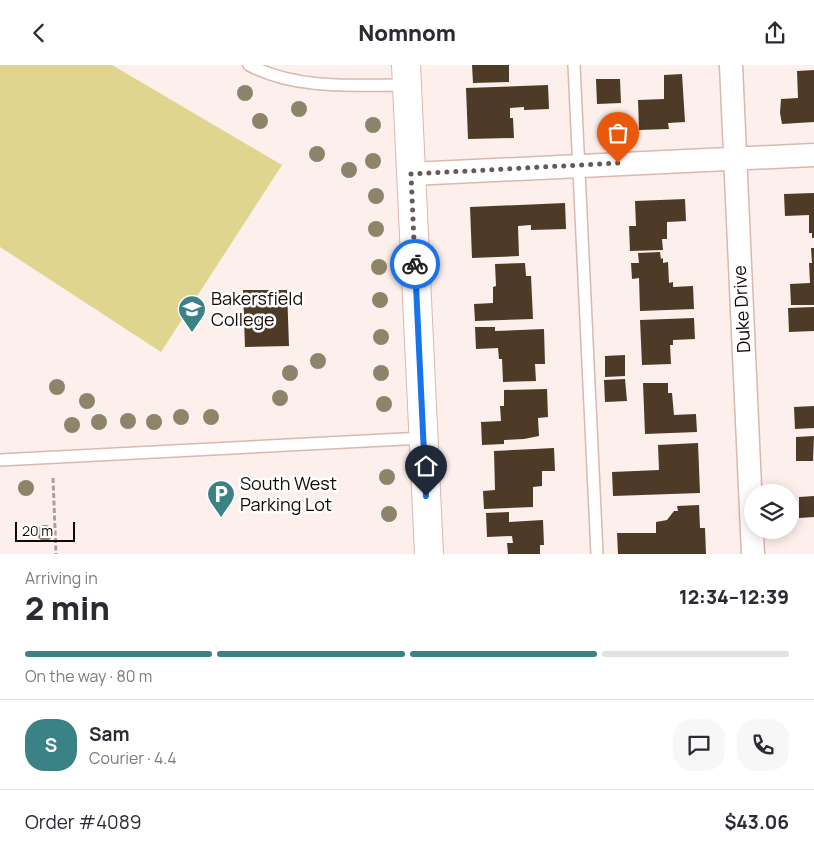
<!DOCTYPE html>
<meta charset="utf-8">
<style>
:root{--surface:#fff;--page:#f7f7f7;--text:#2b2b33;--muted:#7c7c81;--line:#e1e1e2;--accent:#3a8285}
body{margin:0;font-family:Manrope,sans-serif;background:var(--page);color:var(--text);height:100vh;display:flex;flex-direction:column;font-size:19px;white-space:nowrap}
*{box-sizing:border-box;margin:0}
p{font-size:16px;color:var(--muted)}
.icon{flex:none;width:28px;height:28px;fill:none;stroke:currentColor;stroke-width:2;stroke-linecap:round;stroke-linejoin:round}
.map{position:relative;height:489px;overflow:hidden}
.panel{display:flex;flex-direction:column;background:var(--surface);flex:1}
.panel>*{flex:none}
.controls{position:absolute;left:744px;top:419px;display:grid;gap:10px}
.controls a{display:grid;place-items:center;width:55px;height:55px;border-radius:50%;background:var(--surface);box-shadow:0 2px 12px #0003;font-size:25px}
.scale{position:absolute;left:15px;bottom:12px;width:60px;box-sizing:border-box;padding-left:5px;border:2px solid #140907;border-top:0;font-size:14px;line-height:18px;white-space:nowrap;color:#140907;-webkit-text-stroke:4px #fff;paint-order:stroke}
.pin{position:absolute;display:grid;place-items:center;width:42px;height:42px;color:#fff;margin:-51px -21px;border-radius:50% 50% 50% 0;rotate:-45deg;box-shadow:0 0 5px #0007}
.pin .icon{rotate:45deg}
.courier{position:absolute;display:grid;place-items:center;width:50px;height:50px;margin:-25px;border:4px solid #1a73e8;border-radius:50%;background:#fff;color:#222;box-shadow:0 1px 6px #0007}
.head em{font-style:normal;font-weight:800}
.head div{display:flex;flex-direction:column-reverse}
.head{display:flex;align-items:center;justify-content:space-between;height:85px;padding:0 25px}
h1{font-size:32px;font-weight:800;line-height:38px}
.bar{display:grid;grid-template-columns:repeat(4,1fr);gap:8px 5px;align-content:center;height:60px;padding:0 25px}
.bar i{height:6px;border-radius:4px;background:var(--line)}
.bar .current{background:var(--accent)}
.bar p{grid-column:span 4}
.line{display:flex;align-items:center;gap:12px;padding:0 25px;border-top:1px solid var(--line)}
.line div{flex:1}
.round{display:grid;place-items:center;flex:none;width:52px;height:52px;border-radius:20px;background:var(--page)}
header{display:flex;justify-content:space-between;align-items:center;height:65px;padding:0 25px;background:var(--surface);font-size:22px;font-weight:800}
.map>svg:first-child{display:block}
.green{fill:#e0d58e}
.building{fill:#4d3b27}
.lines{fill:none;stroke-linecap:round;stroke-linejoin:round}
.service-casing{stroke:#d9b8af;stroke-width:14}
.minor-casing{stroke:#d9b8af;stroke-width:25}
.tertiary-casing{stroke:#d9b8af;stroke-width:30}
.path{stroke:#ac9f9c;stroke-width:3;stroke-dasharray:5 2.5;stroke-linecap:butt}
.service{stroke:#fff;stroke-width:11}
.minor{stroke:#fff;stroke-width:22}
.tertiary{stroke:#fff;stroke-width:28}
.tree{fill:#8e846a}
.done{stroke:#665a57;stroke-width:5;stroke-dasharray:0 9}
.route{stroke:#1a73e8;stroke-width:6}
.labels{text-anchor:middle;stroke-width:5;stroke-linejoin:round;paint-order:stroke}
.poi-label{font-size:18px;fill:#140907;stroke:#fff;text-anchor:start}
.street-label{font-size:18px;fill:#140907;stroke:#fff}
</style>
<header><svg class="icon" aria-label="back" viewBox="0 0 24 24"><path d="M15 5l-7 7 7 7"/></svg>Nomnom<svg class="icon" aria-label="share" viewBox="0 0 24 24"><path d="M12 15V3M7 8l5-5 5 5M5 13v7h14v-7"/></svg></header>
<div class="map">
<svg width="814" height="489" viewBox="0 0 814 489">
<rect width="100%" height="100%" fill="#fdefeb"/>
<path class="green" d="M 0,0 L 112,0 L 282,100 L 161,287 L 0,182 Z"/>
<path class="building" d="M 472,0 L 509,0 L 509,17 L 473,18 Z
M 814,5 L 814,57 L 782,59 L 780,48 L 781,34 L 798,33 L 797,6 Z
M 682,9 L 685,57 L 668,58 L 669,64 L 639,65 L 638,35 L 664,34 L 664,10 Z
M 596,14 L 620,14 L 621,38 L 597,39 Z
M 548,20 L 549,44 L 524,45 L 524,42 L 510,43 L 510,53 L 513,53 L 514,73 L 468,74 L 466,23 Z
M 814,128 L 814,173 L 812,173 L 812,168 L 809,168 L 809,150 L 785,151 L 784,129 Z
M 685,134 L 686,156 L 667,157 L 667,174 L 662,174 L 663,185 L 630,186 L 629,161 L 636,161 L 635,136 Z
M 565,138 L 566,164 L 531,165 L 531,160 L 518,161 L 519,191 L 472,193 L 470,142 Z
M 811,183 L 814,183 L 814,240 L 791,240 L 790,219 L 810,218 L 809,198 L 812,198 Z
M 660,187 L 661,194 L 663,193 L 663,198 L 668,197 L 669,218 L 673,217 L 673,222 L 693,221 L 694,244 L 640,246 L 639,213 L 632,214 L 631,198 L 639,198 L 638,188 Z
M 525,198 L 526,211 L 531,211 L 533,254 L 475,256 L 474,239 L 493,238 L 493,222 L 496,221 L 495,199 Z
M 243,225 L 287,225 L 289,281 L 245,282 Z
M 814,242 L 814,266 L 789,267 L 788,243 Z
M 694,253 L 695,274 L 673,275 L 673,280 L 670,280 L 671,299 L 642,300 L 640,255 Z
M 475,262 L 495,262 L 495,266 L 544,264 L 545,299 L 535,299 L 536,316 L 503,317 L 502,294 L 499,294 L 498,283 L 476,284 Z
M 625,290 L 625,311 L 605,312 L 605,291 Z
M 625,314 L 627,336 L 605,337 L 604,315 Z
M 643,318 L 668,318 L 668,328 L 672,328 L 674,350 L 696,349 L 697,367 L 645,369 Z
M 547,324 L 548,352 L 538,353 L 539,371 L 524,374 L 504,375 L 504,379 L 482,380 L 481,357 L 501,356 L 500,341 L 504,341 L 504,325 Z
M 814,341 L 814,363 L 795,364 L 794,342 Z
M 814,371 L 813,396 L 796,396 L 796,372 Z
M 698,378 L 700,428 L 613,431 L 612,407 L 659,405 L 658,380 Z
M 554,383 L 555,406 L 542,406 L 542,421 L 533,422 L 533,442 L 484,444 L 483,426 L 495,425 L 494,386 Z
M 814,431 L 814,452 L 799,453 L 799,432 Z
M 699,440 L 700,463 L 705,463 L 706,489 L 618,489 L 617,468 L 656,468 L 656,457 L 667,455 L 674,446 L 678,446 L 677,441 Z
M 509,447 L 509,457 L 543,455 L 544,480 L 540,480 L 540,489 L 508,489 L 507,478 L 513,478 L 512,471 L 487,472 L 486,448 Z"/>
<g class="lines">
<g class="service-casing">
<path id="service" d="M 249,0 C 296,25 355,20 407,20
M 574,0 L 597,489
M 0,395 L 423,373"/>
</g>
<g class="minor-casing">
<path id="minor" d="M 731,0 L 753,489
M 411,109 L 814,90"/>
</g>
<g class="tertiary-casing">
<path id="tertiary" d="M 406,0 L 429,489"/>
</g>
<path class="path" d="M 53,413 L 56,489"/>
<use href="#service" class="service"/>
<use href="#minor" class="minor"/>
<use href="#tertiary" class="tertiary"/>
</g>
<g class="tree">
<circle cx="245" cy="28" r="8"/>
<circle cx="299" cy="44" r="8"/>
<circle cx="260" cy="56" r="8"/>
<circle cx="373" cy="60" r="8"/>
<circle cx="317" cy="89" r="8"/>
<circle cx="373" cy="96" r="8"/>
<circle cx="349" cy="105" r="8"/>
<circle cx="376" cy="131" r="8"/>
<circle cx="376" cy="164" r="8"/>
<circle cx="379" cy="202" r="8"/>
<circle cx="380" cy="235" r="8"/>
<circle cx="381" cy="272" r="8"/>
<circle cx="318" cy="296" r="8"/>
<circle cx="290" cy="308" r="8"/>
<circle cx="381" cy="308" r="8"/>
<circle cx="57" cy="322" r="8"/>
<circle cx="280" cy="333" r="8"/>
<circle cx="87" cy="336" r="8"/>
<circle cx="384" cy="339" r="8"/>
<circle cx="181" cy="352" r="8"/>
<circle cx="211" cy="352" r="8"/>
<circle cx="128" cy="356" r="8"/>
<circle cx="99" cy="357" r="8"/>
<circle cx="154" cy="357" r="8"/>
<circle cx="72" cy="360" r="8"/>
<circle cx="387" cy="412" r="8"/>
<circle cx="26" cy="423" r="8"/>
<circle cx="389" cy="449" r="8"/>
<circle cx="45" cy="468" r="8"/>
</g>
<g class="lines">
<path class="done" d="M 415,199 L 411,109 L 618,98"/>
<path class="route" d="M 415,199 L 426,431"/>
</g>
<defs>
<g id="university-pin" transform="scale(1.4375)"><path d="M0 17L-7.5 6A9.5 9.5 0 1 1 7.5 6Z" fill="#3a8285" stroke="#fff"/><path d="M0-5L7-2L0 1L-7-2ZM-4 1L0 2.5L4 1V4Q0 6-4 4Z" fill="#fff"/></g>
<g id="parking-pin" transform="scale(1.4375)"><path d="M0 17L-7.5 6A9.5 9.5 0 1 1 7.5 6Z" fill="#3a8285" stroke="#fff"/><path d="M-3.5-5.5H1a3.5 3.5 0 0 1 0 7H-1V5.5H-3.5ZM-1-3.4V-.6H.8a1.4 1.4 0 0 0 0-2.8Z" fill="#fff"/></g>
</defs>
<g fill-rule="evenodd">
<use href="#university-pin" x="192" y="244"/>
<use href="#parking-pin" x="221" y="429"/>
</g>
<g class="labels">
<g class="poi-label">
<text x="211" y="240">Bakersfield<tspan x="211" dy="21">College</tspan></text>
<text x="240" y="425">South West<tspan x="240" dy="21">Parking Lot</tspan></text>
</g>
<g class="street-label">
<text transform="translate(742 244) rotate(-93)" y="6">Duke Drive</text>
</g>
</g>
</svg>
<div class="controls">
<a><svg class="icon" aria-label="layers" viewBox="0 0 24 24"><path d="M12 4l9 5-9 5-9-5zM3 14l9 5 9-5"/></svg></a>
</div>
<div class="scale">20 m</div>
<div class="pin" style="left:618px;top:98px;background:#ea580c"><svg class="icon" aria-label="bag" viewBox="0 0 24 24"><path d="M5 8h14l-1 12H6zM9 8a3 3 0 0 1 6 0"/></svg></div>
<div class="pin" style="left:426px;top:431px;background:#1f2937"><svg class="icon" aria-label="home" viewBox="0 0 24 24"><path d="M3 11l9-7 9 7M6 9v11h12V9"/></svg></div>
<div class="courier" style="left:415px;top:199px"><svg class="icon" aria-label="bike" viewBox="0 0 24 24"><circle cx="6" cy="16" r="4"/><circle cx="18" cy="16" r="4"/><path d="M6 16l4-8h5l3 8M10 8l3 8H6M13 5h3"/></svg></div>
</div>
<section class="panel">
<div class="head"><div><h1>2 min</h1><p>Arriving in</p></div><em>12:34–12:39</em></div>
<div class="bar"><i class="current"></i><i class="current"></i><i class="current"></i><i></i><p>On the way · 80 m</p></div>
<div class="line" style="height:90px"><b class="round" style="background:var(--accent);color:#fff">S</b><div><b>Sam</b><p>Courier · 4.4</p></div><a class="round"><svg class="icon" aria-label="chat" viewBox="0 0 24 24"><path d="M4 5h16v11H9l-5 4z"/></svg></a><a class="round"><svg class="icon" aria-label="phone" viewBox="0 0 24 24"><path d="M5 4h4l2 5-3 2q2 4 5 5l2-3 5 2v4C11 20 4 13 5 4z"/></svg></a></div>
<div class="line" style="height:65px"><div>Order #4089</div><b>$43.06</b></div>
</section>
